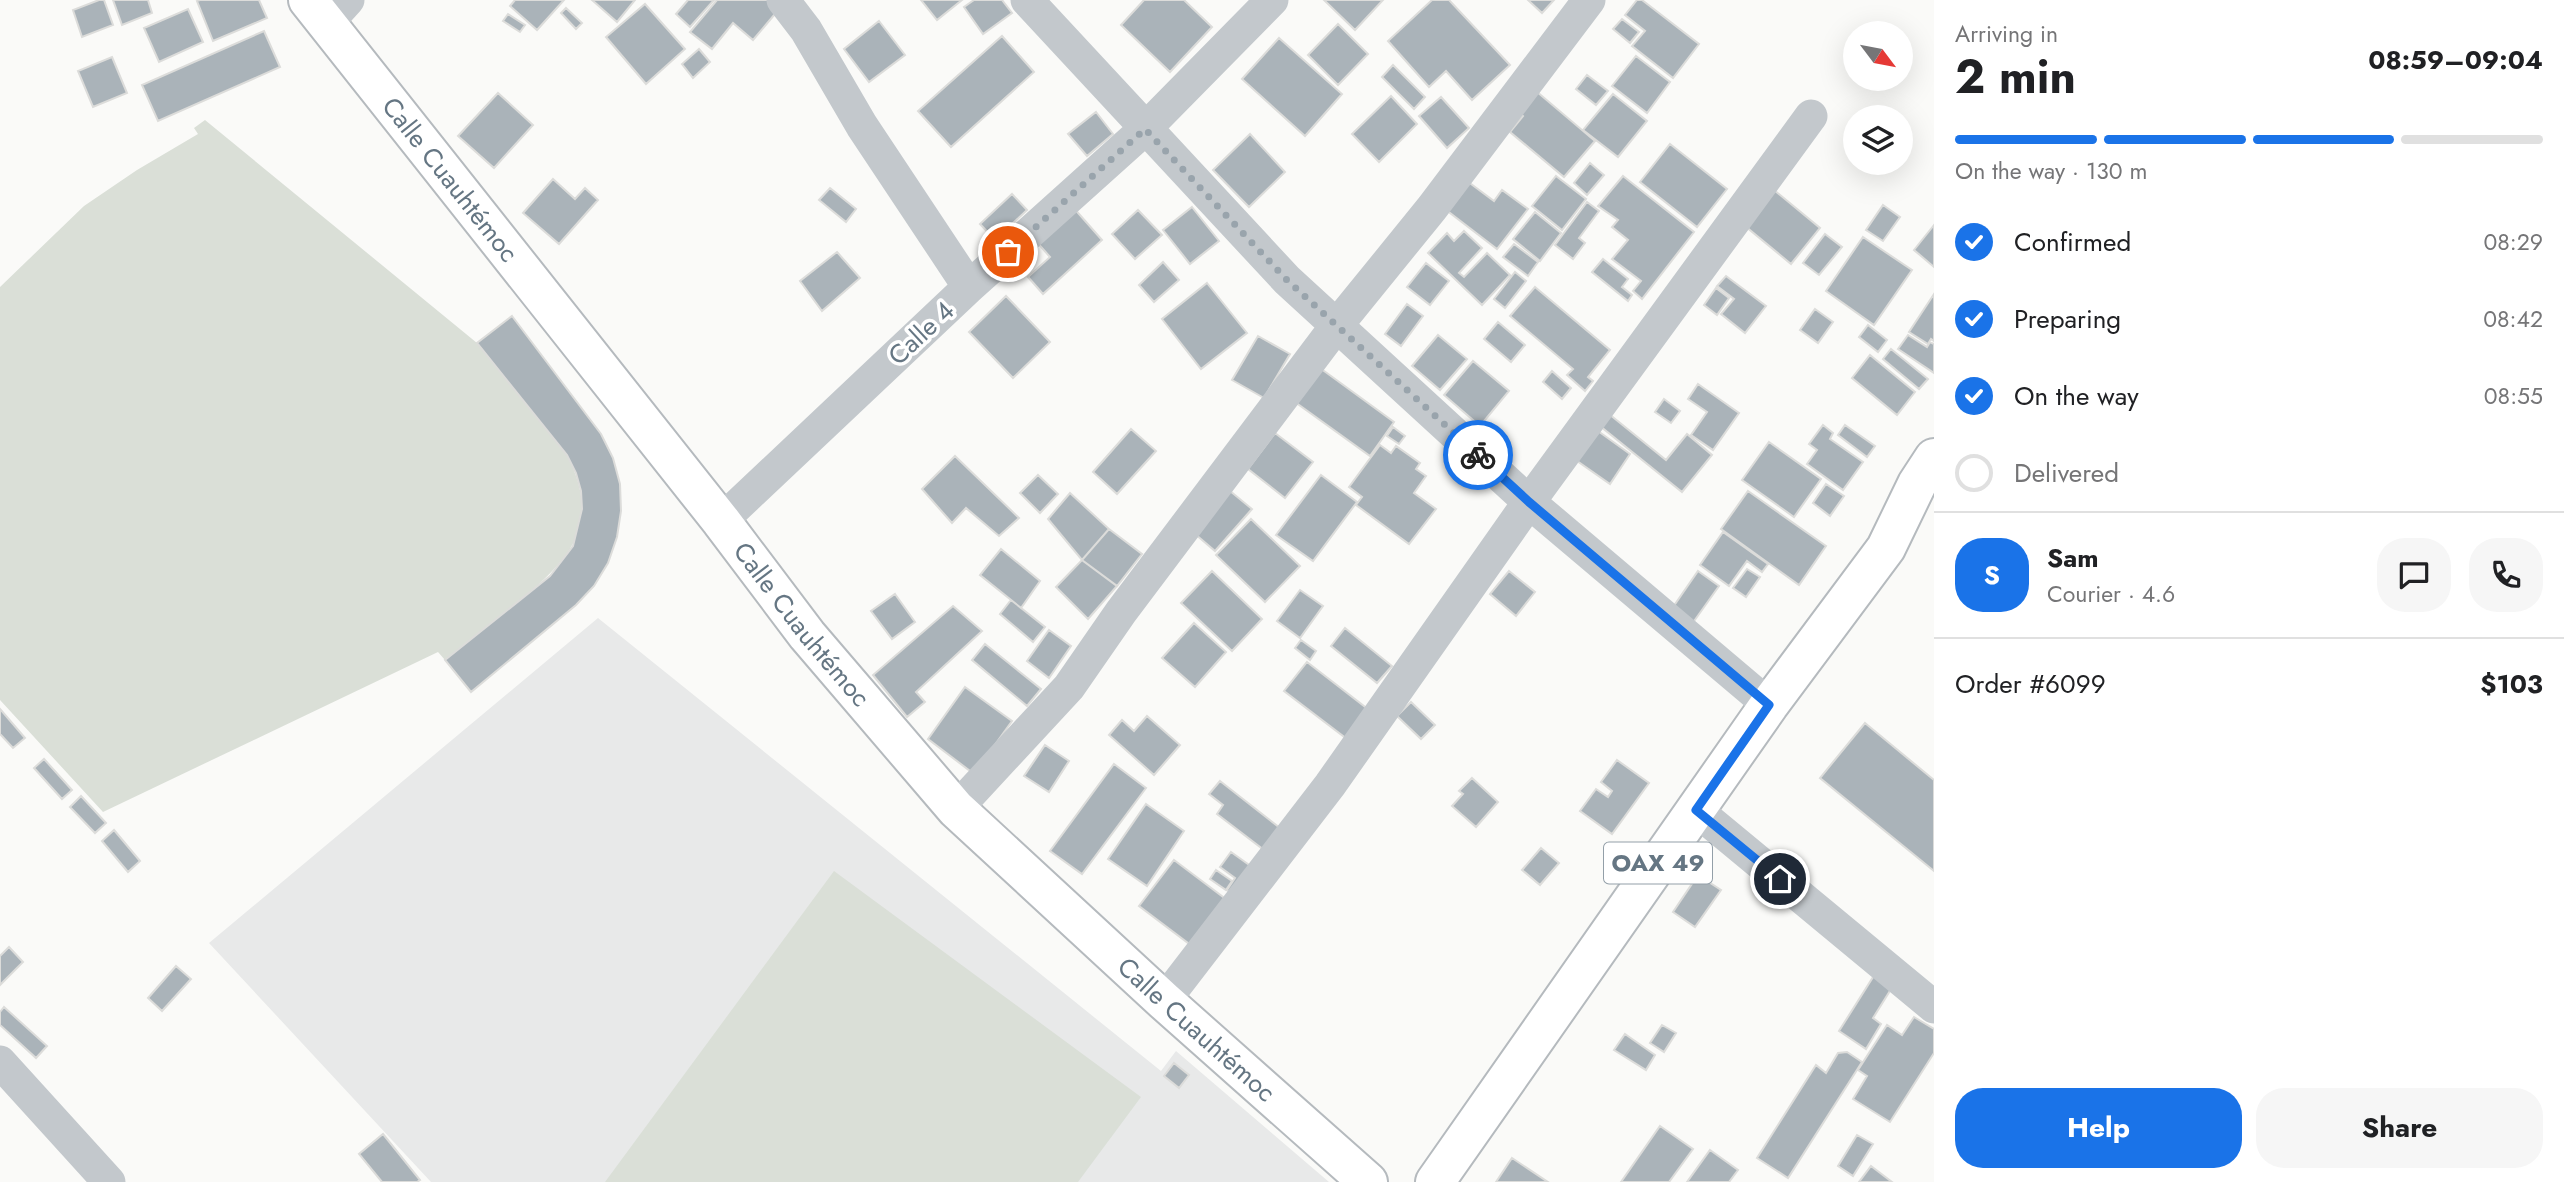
<!DOCTYPE html>
<meta charset="utf-8">
<style>
:root{--surface:#fff;--page:#f6f6f6;--text:#202124;--muted:#757577;--line:#e0e0e0;--accent:#1a73e8}
body{margin:0;font-family:Jost,sans-serif;background:var(--page);color:var(--text);height:100vh;display:flex;flex-direction:column;font-size:26px;white-space:nowrap}
*{box-sizing:border-box;margin:0}
p{font-size:23px;color:var(--muted)}
.icon{flex:none;width:38px;height:38px;fill:none;stroke:currentColor;stroke-width:2;stroke-linecap:round;stroke-linejoin:round}
.map{position:relative;flex:1;overflow:hidden}
.details{display:flex;flex-direction:column;background:var(--surface);width:630px}
.details>*{flex:none}
.needle{width:46px;rotate:122deg}
.fabs{position:absolute;left:1843px;top:21px;display:grid;gap:14px}
.fabs a{display:grid;place-items:center;width:70px;height:70px;border-radius:50%;background:var(--surface);box-shadow:0 7px 28px #0002;font-size:35px}
.pin{position:absolute;display:grid;place-items:center;width:60px;height:60px;color:#fff;margin:-30px;border:4px solid #fff;border-radius:50%;box-shadow:0 2px 7px #0007}
.courier{position:absolute;display:grid;place-items:center;width:70px;height:70px;margin:-35px;border:5px solid #1a73e8;border-radius:50%;background:#fff;color:#222;box-shadow:0 2px 9px #0007}
.overview em{font-style:normal;font-weight:700}
.overview div{display:flex;flex-direction:column-reverse}
.overview{display:flex;align-items:center;justify-content:space-between;height:119px;padding:0 21px}
h1{font-size:46px;font-weight:700;line-height:52px}
.bar{display:grid;grid-template-columns:repeat(4,1fr);gap:10px 7px;align-content:center;height:84px;padding:0 21px}
.bar i{height:9px;border-radius:5px;background:var(--line)}
.bar .current{background:var(--accent)}
.bar p{grid-column:span 4}
.line{display:flex;align-items:center;gap:18px;padding:0 21px;border-top:2px solid var(--line)}
.line div{flex:1}
.round{display:grid;place-items:center;flex:none;width:74px;height:74px;border-radius:28px;background:var(--page)}
ol{padding:0 21px;list-style:none}
li{display:flex;align-items:center;gap:21px;height:77px}
li p{margin-inline-start:auto}
li .icon{padding:7px;border-radius:50%;background:var(--accent);color:#fff;stroke-width:4}
li:last-child{color:var(--muted)}
li i{width:38px;height:38px;border:4px solid var(--line);border-radius:50%}
.primary-button{display:flex;gap:14px;margin-top:auto;padding:14px 21px}
.primary-button a{flex:1;height:80px;border-radius:28px;background:var(--accent);color:#fff;font-size:28px;font-weight:700;line-height:80px;text-align:center}
.primary-button a+a{background:var(--page);color:var(--text)}
main{display:flex;flex:1;min-height:0}
.map>svg:first-child{display:block}
.built{fill:#e8e9e9}
.green{fill:#dadfd7}
.building{fill:#aab3b9;stroke:#dcdcda;stroke-width:2}
.lines{fill:none;stroke-linecap:round;stroke-linejoin:round}
.major-casing{stroke:#b5babe;stroke-width:42}
.minor{stroke:#c3c8cc;stroke-width:33}
.major{stroke:#fff;stroke-width:38}
.done{stroke:#99a4ac;stroke-width:7;stroke-dasharray:0 12.6}
.route{stroke:#1a73e8;stroke-width:9}
.labels{text-anchor:middle;stroke-width:7;stroke-linejoin:round;paint-order:stroke}
.shield{fill:#fff;stroke:#939fa8;stroke-width:2}
.shield-label{font-size:24px;font-weight:bold;fill:#657683}
.street-label{font-size:26px;fill:#657683;stroke:#fff}
</style>
<main>
<div class="map">
<svg width="1934" height="1182" viewBox="0 0 1934 1182">
<rect width="100%" height="100%" fill="#fafaf8"/>
<path class="built" d="M 598,618 L 1161,1071 L 1176,1051 L 1329,1182 L 431,1182 L 209,943 Z"/>
<path class="green" d="M 205,120 L 477,343 L 567,455 C 604,528 567,562 513,606 C 490,624 467,642 445,660 L 438,652 L 103,812 L 0,700 L 0,287 L 84,206 L 137,170 L 198,134 L 194,128 Z
M 834,871 L 1141,1097 L 1078,1182 L 605,1182 Z"/>
<path class="building" d="M 99,0 L 104,0 L 113,25 L 82,37 L 73,10 Z
M 113,0 L 148,0 L 152,13 L 122,25 Z
M 200,0 L 259,0 L 267,18 L 213,41 L 197,1 Z
M 515,0 L 564,0 L 537,30 L 510,6 Z
M 592,0 L 635,0 L 617,22 Z
M 688,0 L 714,0 L 690,27 L 676,14 Z
M 717,0 L 771,0 L 780,8 L 753,40 L 733,23 L 712,49 L 690,32 Z
M 921,0 L 962,0 L 937,20 Z
M 974,0 L 1002,0 L 1012,13 L 983,34 L 964,7 Z
M 1144,0 L 1184,0 L 1212,27 L 1170,72 L 1121,25 Z
M 1324,0 L 1383,0 L 1355,30 Z
M 1432,0 L 1449,0 L 1510,65 L 1472,100 L 1446,71 L 1429,87 L 1388,41 Z
M 1528,0 L 1554,0 L 1542,13 Z
M 1637,0 L 1642,0 L 1699,44 L 1673,78 L 1632,46 L 1645,31 L 1625,15 Z
M 645,4 L 685,49 L 646,84 L 606,37 Z
M 566,8 L 582,23 L 576,29 L 561,13 Z
M 188,9 L 203,42 L 159,62 L 144,28 Z
M 508,14 L 525,25 L 520,32 L 503,21 Z
M 1622,19 L 1639,32 L 1630,43 L 1613,29 Z
M 879,21 L 905,55 L 869,82 L 844,49 Z
M 1338,24 L 1368,54 L 1338,85 L 1308,55 Z
M 264,31 L 280,67 L 158,121 L 142,85 Z
M 1002,36 L 1034,72 L 951,147 L 918,111 Z
M 1279,38 L 1342,94 L 1305,136 L 1242,79 Z
M 699,49 L 710,62 L 693,78 L 682,64 Z
M 1636,56 L 1670,82 L 1647,113 L 1612,86 Z
M 112,57 L 127,93 L 93,107 L 78,71 Z
M 1393,65 L 1425,97 L 1414,109 L 1382,77 Z
M 1587,75 L 1608,91 L 1596,105 L 1576,89 Z
M 1536,91 L 1595,141 L 1564,177 L 1510,132 L 1523,116 L 1519,112 Z
M 498,93 L 533,125 L 494,168 L 458,136 Z
M 1613,94 L 1647,121 L 1618,157 L 1583,130 Z
M 1391,96 L 1417,124 L 1379,162 L 1352,134 Z
M 1441,97 L 1469,128 L 1447,148 L 1419,116 Z
M 1096,112 L 1113,134 L 1087,156 L 1068,134 Z
M 1250,134 L 1285,172 L 1249,207 L 1213,170 Z
M 1670,144 L 1727,189 L 1697,227 L 1640,182 Z
M 1590,163 L 1604,175 L 1587,195 L 1574,183 Z
M 1556,176 L 1586,199 L 1562,230 L 1532,206 Z
M 1623,176 L 1694,232 L 1642,299 L 1633,291 L 1641,281 L 1612,259 L 1628,240 L 1612,227 L 1618,220 L 1598,206 Z
M 1463,178 L 1494,201 L 1502,190 L 1528,209 L 1497,249 L 1441,206 Z
M 553,179 L 575,199 L 585,188 L 598,200 L 559,244 L 523,213 Z
M 830,188 L 856,209 L 846,222 L 819,200 Z
M 1774,190 L 1820,228 L 1791,264 L 1745,226 Z
M 1012,194 L 1027,210 L 995,240 L 980,224 Z
M 1587,202 L 1599,211 L 1579,238 L 1585,243 L 1573,259 L 1555,245 Z
M 1883,205 L 1900,217 L 1883,241 L 1866,230 Z
M 1072,206 L 1102,240 L 1043,294 L 1028,277 L 1050,257 L 1035,240 Z
M 1192,207 L 1219,241 L 1190,264 L 1163,230 Z
M 1138,210 L 1162,235 L 1135,259 L 1112,234 Z
M 1535,212 L 1561,233 L 1540,261 L 1513,239 Z
M 1934,225 L 1934,267 L 1914,250 Z
M 1464,231 L 1482,248 L 1459,273 L 1464,277 L 1487,253 L 1510,275 L 1482,305 L 1428,253 L 1447,233 L 1454,241 Z
M 1825,234 L 1842,247 L 1819,275 L 1803,263 Z
M 1863,237 L 1912,270 L 1874,325 L 1826,291 Z
M 1514,244 L 1538,262 L 1528,276 L 1503,257 Z
M 837,252 L 860,278 L 822,311 L 800,281 Z
M 1603,259 L 1628,279 L 1622,287 L 1632,295 L 1628,301 L 1592,272 Z
M 1163,262 L 1179,280 L 1154,302 L 1139,285 Z
M 1426,263 L 1449,281 L 1430,305 L 1407,287 Z
M 1515,272 L 1526,281 L 1505,308 L 1494,299 Z
M 1726,276 L 1766,306 L 1745,333 L 1721,314 L 1734,299 L 1717,286 Z
M 1207,283 L 1247,333 L 1201,369 L 1162,319 Z
M 1535,287 L 1610,350 L 1588,377 L 1593,381 L 1585,391 L 1567,375 L 1573,369 L 1510,316 Z
M 1716,288 L 1729,298 L 1717,315 L 1704,305 Z
M 1934,294 L 1934,341 L 1931,339 L 1928,344 L 1909,332 Z
M 1006,296 L 1050,342 L 1013,378 L 969,332 Z
M 1407,304 L 1423,316 L 1401,346 L 1385,334 Z
M 1815,309 L 1833,322 L 1818,343 L 1800,330 Z
M 512,316 L 601,434 L 613,458 L 620,484 L 621,511 L 617,537 L 608,563 L 594,586 L 576,605 L 471,692 L 445,660 L 550,576 L 573,546 L 582,509 L 581,491 L 576,473 L 567,455 L 477,343 Z
M 1498,322 L 1525,345 L 1511,362 L 1484,339 Z
M 1868,325 L 1887,340 L 1878,352 L 1859,337 Z
M 1438,335 L 1467,359 L 1440,390 L 1412,366 Z
M 1908,335 L 1927,347 L 1930,342 L 1934,344 L 1934,373 L 1898,349 Z
M 1258,336 L 1290,354 L 1264,398 L 1232,380 Z
M 1891,349 L 1928,379 L 1919,389 L 1883,359 Z
M 1870,355 L 1915,392 L 1897,415 L 1852,378 Z
M 1473,361 L 1509,391 L 1480,426 L 1444,395 Z
M 1320,368 L 1394,422 L 1370,456 L 1295,402 Z
M 1552,371 L 1571,388 L 1562,399 L 1543,382 Z
M 1698,384 L 1739,413 L 1713,450 L 1691,435 L 1707,412 L 1688,399 Z
M 1664,399 L 1680,411 L 1671,423 L 1655,412 Z
M 1609,414 L 1666,460 L 1687,434 L 1712,455 L 1682,492 L 1600,426 Z
M 1823,425 L 1833,433 L 1830,439 L 1863,462 L 1843,490 L 1807,464 L 1817,450 L 1809,444 Z
M 1845,425 L 1875,446 L 1867,457 L 1838,435 Z
M 1591,426 L 1630,454 L 1610,484 L 1570,456 Z
M 1393,427 L 1405,436 L 1399,444 L 1387,436 Z
M 1131,429 L 1156,451 L 1117,494 L 1093,472 Z
M 1275,433 L 1313,462 L 1285,498 L 1248,469 Z
M 1769,442 L 1821,479 L 1794,517 L 1742,480 Z
M 1380,445 L 1391,453 L 1396,446 L 1420,463 L 1416,469 L 1426,476 L 1414,493 L 1436,509 L 1409,544 L 1356,505 L 1362,497 L 1349,487 Z
M 955,456 L 1019,518 L 999,536 L 966,508 L 952,523 L 922,489 Z
M 1038,475 L 1058,494 L 1040,513 L 1020,493 Z
M 1321,475 L 1357,502 L 1313,561 L 1276,535 Z
M 1826,484 L 1844,496 L 1830,516 L 1813,503 Z
M 1224,486 L 1252,509 L 1215,551 L 1188,528 Z
M 1748,491 L 1826,546 L 1799,585 L 1721,529 Z
M 1070,493 L 1109,529 L 1082,560 L 1048,519 Z
M 1251,519 L 1300,566 L 1265,602 L 1216,555 Z
M 1109,529 L 1142,554 L 1117,586 L 1082,560 Z
M 1723,532 L 1768,564 L 1762,572 L 1747,561 L 1729,586 L 1700,565 Z
M 1001,549 L 1040,581 L 1021,608 L 980,575 Z
M 1082,560 L 1117,586 L 1088,619 L 1056,587 Z
M 1747,569 L 1760,577 L 1746,597 L 1733,588 Z
M 1212,571 L 1262,619 L 1232,651 L 1181,603 Z
M 1509,571 L 1535,592 L 1516,616 L 1490,594 Z
M 1698,571 L 1719,586 L 1692,624 L 1671,610 Z
M 1300,590 L 1323,606 L 1300,638 L 1277,621 Z
M 895,594 L 915,622 L 892,639 L 871,611 Z
M 1011,600 L 1045,627 L 1033,642 L 1000,614 Z
M 953,606 L 982,631 L 916,692 L 925,702 L 907,717 L 873,675 Z
M 1194,623 L 1226,652 L 1195,687 L 1162,658 Z
M 1345,628 L 1392,666 L 1377,683 L 1331,646 Z
M 1049,630 L 1071,646 L 1049,678 L 1027,661 Z
M 1301,640 L 1316,651 L 1310,660 L 1295,648 Z
M 985,644 L 1041,689 L 1027,706 L 972,660 Z
M 1307,662 L 1369,710 L 1347,739 L 1284,691 Z
M 965,687 L 1012,721 L 974,774 L 928,739 Z
M 1411,702 L 1435,725 L 1421,739 L 1397,716 Z
M 0,709 L 25,738 L 13,748 L 0,734 Z
M 1147,716 L 1180,745 L 1154,775 L 1109,735 L 1122,720 L 1134,731 Z
M 1865,723 L 1934,780 L 1934,871 L 1820,778 Z
M 1045,745 L 1069,761 L 1049,792 L 1024,776 Z
M 44,759 L 72,790 L 62,799 L 34,768 Z
M 1617,760 L 1649,783 L 1612,834 L 1580,811 L 1596,789 L 1608,797 L 1612,791 L 1601,782 Z
M 1114,764 L 1146,788 L 1082,874 L 1050,851 Z
M 1472,778 L 1498,802 L 1476,827 L 1452,806 L 1463,794 L 1459,791 Z
M 1220,781 L 1280,828 L 1264,850 L 1217,814 L 1223,805 L 1209,794 Z
M 81,796 L 106,823 L 95,833 L 70,807 Z
M 1146,804 L 1184,831 L 1147,886 L 1108,859 Z
M 114,830 L 140,861 L 128,872 L 102,841 Z
M 1541,848 L 1559,863 L 1540,885 L 1522,870 Z
M 1231,852 L 1252,867 L 1232,894 L 1227,890 L 1235,878 L 1220,867 Z
M 1174,860 L 1227,900 L 1192,946 L 1139,906 Z
M 1216,870 L 1232,881 L 1226,890 L 1210,879 Z
M 1698,875 L 1721,890 L 1695,927 L 1673,912 Z
M 9,947 L 23,962 L 0,985 L 0,956 Z
M 176,966 L 191,979 L 162,1011 L 148,998 Z
M 1875,974 L 1893,986 L 1873,1018 L 1881,1024 L 1866,1049 L 1839,1031 Z
M 4,1007 L 47,1046 L 36,1058 L 0,1025 L 0,1012 Z
M 1914,1017 L 1934,1029 L 1934,1053 L 1890,1122 L 1853,1099 L 1867,1076 L 1858,1070 L 1887,1025 L 1902,1035 Z
M 1662,1025 L 1676,1033 L 1664,1052 L 1650,1043 Z
M 1625,1034 L 1655,1055 L 1646,1070 L 1614,1050 Z
M 1847,1052 L 1862,1062 L 1788,1178 L 1757,1158 L 1816,1065 L 1826,1073 L 1838,1053 Z
M 1174,1063 L 1189,1075 L 1179,1088 L 1164,1076 Z
M 1660,1126 L 1693,1149 L 1669,1182 L 1621,1182 Z
M 383,1134 L 420,1180 L 417,1182 L 382,1182 L 359,1154 Z
M 1857,1135 L 1873,1144 L 1853,1176 L 1838,1166 Z
M 1710,1150 L 1738,1170 L 1729,1182 L 1687,1182 Z
M 1512,1158 L 1548,1182 L 1496,1182 Z
M 1871,1166 L 1892,1182 L 1859,1182 Z"/>
<g class="lines">
<g class="major-casing">
<g id="major">
<path id="s1" d="M 308,0 L 721,521 L 807,635 L 956,809 L 1164,1001 L 1368,1182"/>
<path d="M 1435,1182 L 1769,705 L 1886,548 L 1917,484 L 1934,458"/>
</g>
</g>
<path class="minor" d="M 783,0 L 806,30 L 862,126 L 969,287
M 1027,0 L 1287,280 L 1529,502 L 1769,705
M 328,22 L 348,0
M 721,521 L 969,287 L 1145,129 L 1272,0
M 956,809 L 1069,687 L 1121,612 L 1337,325 L 1432,208 L 1589,0
M 1696,810 L 1934,1007
M 1164,1001 L 1330,785 L 1529,502 L 1811,116
M 0,1062 L 109,1182"/>
<use href="#major" class="major"/>
</g>
<g class="lines">
<path class="done" d="M 1008,252 L 1145,129 L 1287,280 L 1478,455"/>
<path class="route" d="M 1478,455 L 1529,502 L 1769,705 L 1696,810 L 1780,879"/>
</g>
<g class="labels">
<rect class="shield" x="1604" y="842.5" width="108" height="41" rx="5"/>
<g class="shield-label">
<text x="1658" y="871">OAX 49</text>
</g>
<g class="street-label">
<text dy="9" stroke="none"><textPath href="#s1" startOffset="229">Calle Cuauhtémoc</textPath></text>
<text transform="translate(921 333) rotate(-43)" y="9">Calle 4</text>
<text dy="9" stroke="none"><textPath href="#s1" startOffset="796">Calle Cuauhtémoc</textPath></text>
<text dy="9" stroke="none"><textPath href="#s1" startOffset="1363">Calle Cuauhtémoc</textPath></text>
</g>
</g>
</svg>
<div class="fabs">
<a><svg class="needle" viewBox="-14 -14 28 28"><path d="M0-13l5 13h-10z" fill="#e53935"/><path d="M0 13l5-13h-10z" fill="#757577"/></svg></a>
<a><svg class="icon" aria-label="layers" viewBox="0 0 24 24"><path d="M12 4l9 5-9 5-9-5zM3 14l9 5 9-5"/></svg></a>
</div>
<div class="pin" style="left:1008px;top:252px;background:#ea580c"><svg class="icon" aria-label="bag" viewBox="0 0 24 24"><path d="M5 8h14l-1 12H6zM9 8a3 3 0 0 1 6 0"/></svg></div>
<div class="pin" style="left:1780px;top:879px;background:#1f2937"><svg class="icon" aria-label="home" viewBox="0 0 24 24"><path d="M3 11l9-7 9 7M6 9v11h12V9"/></svg></div>
<div class="courier" style="left:1478px;top:455px"><svg class="icon" aria-label="bike" viewBox="0 0 24 24"><circle cx="6" cy="16" r="4"/><circle cx="18" cy="16" r="4"/><path d="M6 16l4-8h5l3 8M10 8l3 8H6M13 5h3"/></svg></div>
</div>
<section class="details">
<div class="overview"><div><h1>2 min</h1><p>Arriving in</p></div><em>08:59–09:04</em></div>
<div class="bar"><i class="current"></i><i class="current"></i><i class="current"></i><i></i><p>On the way · 130 m</p></div>
<ol>
<li><svg class="icon" aria-label="check" viewBox="0 0 24 24"><path d="M5 12l5 5 9-10"/></svg>Confirmed<p>08:29</p></li>
<li><svg class="icon" aria-label="check" viewBox="0 0 24 24"><path d="M5 12l5 5 9-10"/></svg>Preparing<p>08:42</p></li>
<li><svg class="icon" aria-label="check" viewBox="0 0 24 24"><path d="M5 12l5 5 9-10"/></svg>On the way<p>08:55</p></li>
<li><i></i>Delivered</li>
</ol>
<div class="line" style="height:126px"><b class="round" style="background:var(--accent);color:#fff">S</b><div><b>Sam</b><p>Courier · 4.6</p></div><a class="round"><svg class="icon" aria-label="chat" viewBox="0 0 24 24"><path d="M4 5h16v11H9l-5 4z"/></svg></a><a class="round"><svg class="icon" aria-label="phone" viewBox="0 0 24 24"><path d="M5 4h4l2 5-3 2q2 4 5 5l2-3 5 2v4C11 20 4 13 5 4z"/></svg></a></div>
<div class="line" style="height:91px"><div>Order #6099</div><b>$103</b></div>
<div class="primary-button"><a>Help</a><a>Share</a></div>
</section>
</main>
